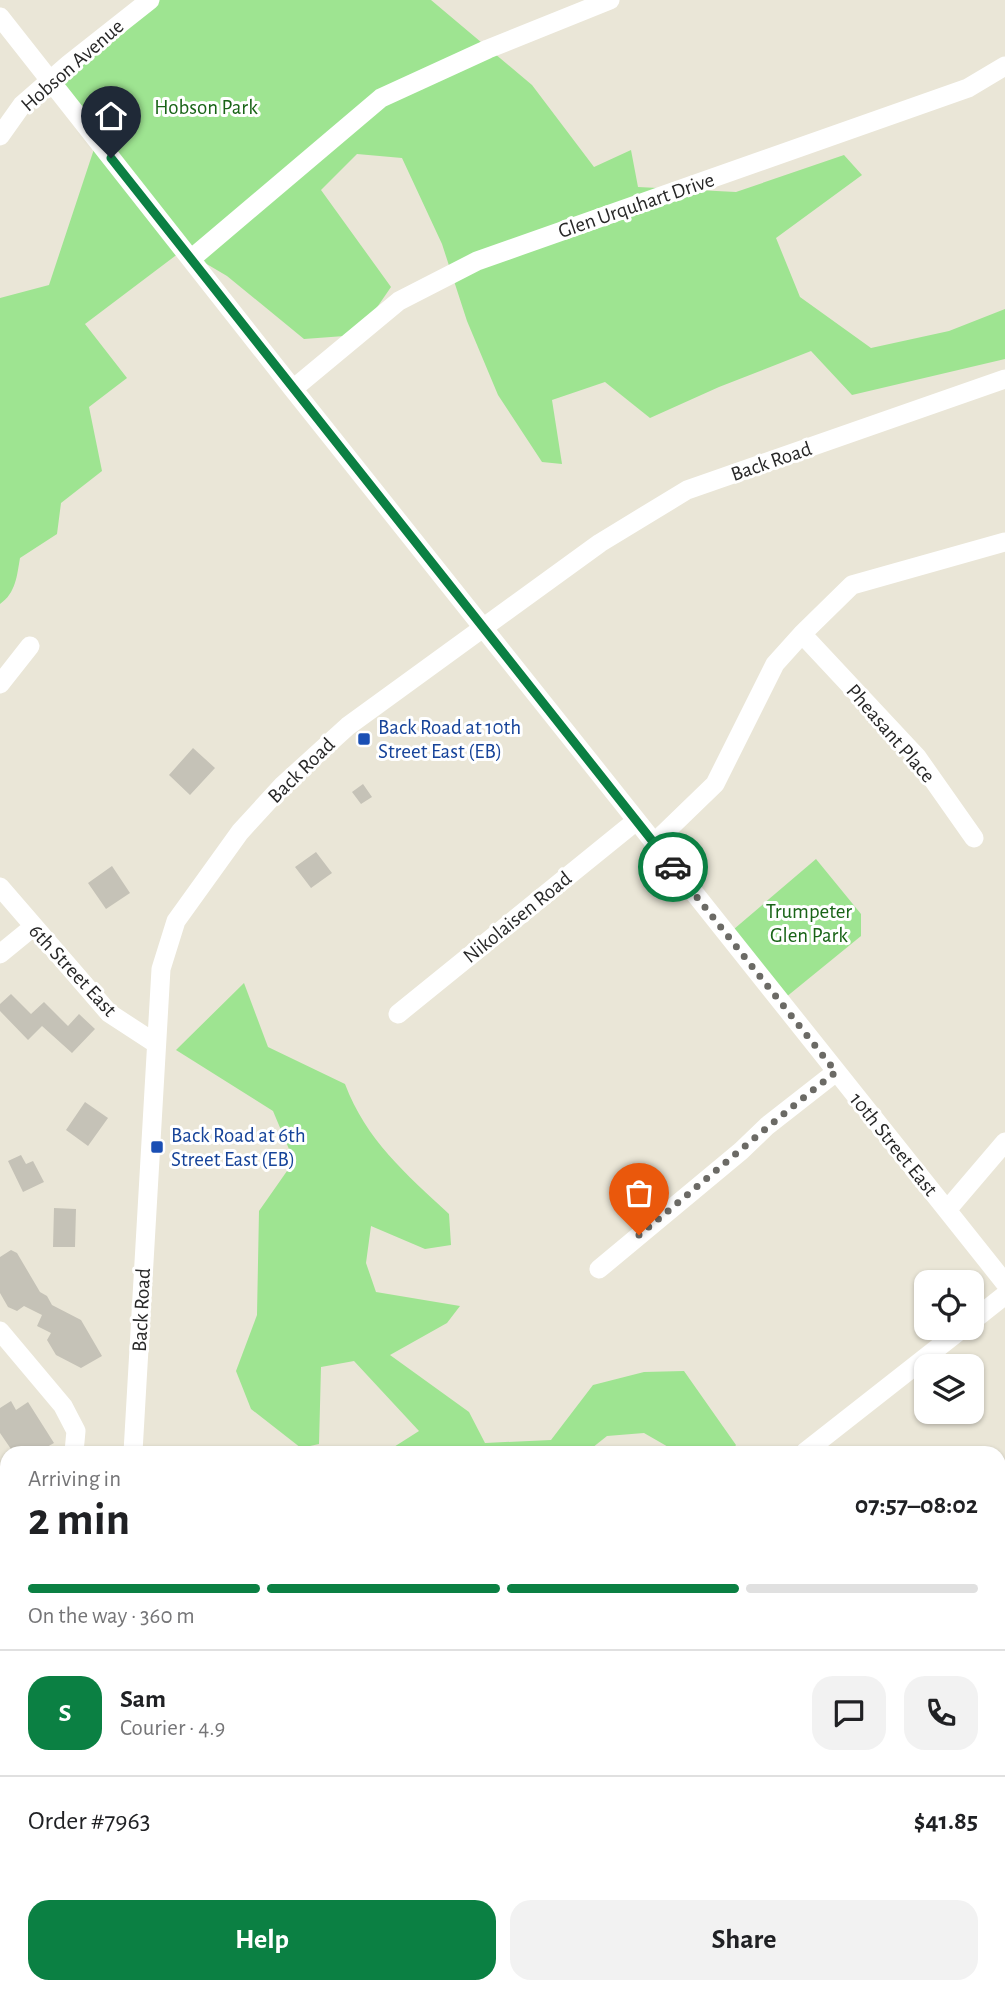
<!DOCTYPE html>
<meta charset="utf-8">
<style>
:root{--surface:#fff;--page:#f2f2f2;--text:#202124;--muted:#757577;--line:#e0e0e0;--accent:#0b8043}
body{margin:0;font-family:"Alegreya Sans",sans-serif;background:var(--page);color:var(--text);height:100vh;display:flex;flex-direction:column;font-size:26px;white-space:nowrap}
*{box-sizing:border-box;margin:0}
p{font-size:23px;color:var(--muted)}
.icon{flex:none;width:38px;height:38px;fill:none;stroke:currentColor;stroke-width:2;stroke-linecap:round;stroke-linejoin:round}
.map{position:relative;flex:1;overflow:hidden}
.side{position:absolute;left:0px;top:1446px;width:1006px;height:548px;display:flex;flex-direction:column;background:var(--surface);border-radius:21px 21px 0 0;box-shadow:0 2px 5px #0004}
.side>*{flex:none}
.buttons{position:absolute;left:914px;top:1270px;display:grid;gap:14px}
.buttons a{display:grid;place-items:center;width:70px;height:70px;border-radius:14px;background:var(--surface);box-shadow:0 2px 5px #0004;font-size:35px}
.pin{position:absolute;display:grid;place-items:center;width:60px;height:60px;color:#fff;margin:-72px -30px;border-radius:50% 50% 50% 0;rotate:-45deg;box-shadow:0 0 7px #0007}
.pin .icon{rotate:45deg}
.courier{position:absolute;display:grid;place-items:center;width:70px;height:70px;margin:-35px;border:5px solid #0b8043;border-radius:50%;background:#fff;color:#222;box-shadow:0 2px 9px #0007}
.headline em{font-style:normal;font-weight:700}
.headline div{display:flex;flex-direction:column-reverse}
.headline{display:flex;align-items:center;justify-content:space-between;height:119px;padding:0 28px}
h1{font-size:46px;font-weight:700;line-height:52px}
.bar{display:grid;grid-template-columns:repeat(4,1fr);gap:10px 7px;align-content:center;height:84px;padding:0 28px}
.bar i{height:9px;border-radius:5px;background:var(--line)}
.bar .selected{background:var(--accent)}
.bar p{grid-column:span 4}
.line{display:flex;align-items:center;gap:18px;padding:0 28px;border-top:2px solid var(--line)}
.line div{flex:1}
.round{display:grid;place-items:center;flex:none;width:74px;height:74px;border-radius:21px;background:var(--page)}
.button{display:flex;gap:14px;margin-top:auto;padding:14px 28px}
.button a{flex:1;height:80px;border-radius:21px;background:var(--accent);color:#fff;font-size:28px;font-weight:700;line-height:80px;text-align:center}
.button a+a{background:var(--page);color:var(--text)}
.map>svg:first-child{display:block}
.green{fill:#9ee491}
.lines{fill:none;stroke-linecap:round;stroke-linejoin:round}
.stream{stroke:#65b3f1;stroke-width:5}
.building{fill:#c5c2b7}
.minor{stroke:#fff;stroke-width:19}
.done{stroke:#6b6a65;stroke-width:7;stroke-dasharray:0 12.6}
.route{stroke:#0b8043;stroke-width:9}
.transit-dot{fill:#1a4fb4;stroke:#fff;stroke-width:2.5}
.labels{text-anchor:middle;stroke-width:6;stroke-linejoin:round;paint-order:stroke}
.street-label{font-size:21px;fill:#272727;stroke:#fff}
.park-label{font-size:21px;fill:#196417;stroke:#fff}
.transit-label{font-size:21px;fill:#164399;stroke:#fff;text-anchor:start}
</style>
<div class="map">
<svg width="1005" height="1992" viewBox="0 0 1005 1992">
<rect width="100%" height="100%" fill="#eae6d7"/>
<path class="green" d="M 150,0 L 431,0 L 532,85 L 594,167 L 631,150 L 638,187 L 736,192 L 844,155 L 862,175 L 776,238 L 800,297 L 871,348 L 949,331 L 1005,309 L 1005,359 L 852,395 L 811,351 L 719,387 L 650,418 L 605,382 L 552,400 L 562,464 L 542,462 L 498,395 L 467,321 L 442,244 L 402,158 L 357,154 L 321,190 L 391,287 L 358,335 L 304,339 L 227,276 L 183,250 L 85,324 L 127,378 L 89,407 L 102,471 L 61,503 L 57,534 L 20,558 C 17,575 16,593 0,604 L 0,298 L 49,285 L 97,140 L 50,80 Z
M 816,859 L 861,914 L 861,936 L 780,1002 L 727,935 Z
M 244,983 L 268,1047 L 345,1084 C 366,1140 406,1174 449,1214 L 451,1245 L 425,1249 L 371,1226 L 366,1263 L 376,1292 L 460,1306 L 447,1323 L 390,1355 L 469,1412 L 485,1443 L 551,1440 L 593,1385 L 644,1372 L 684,1371 L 736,1445 L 731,1452 L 677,1452 L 644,1433 L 607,1436 L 587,1452 L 386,1452 L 419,1431 L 354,1361 L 321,1367 L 319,1444 L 301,1448 L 251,1409 L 236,1371 L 257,1315 L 259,1211 L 294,1161 L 273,1111 L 176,1050 Z
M 0,1843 L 7,1851 L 7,1986 L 90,1986 L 83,1992 L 0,1992 Z"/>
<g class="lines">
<path class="stream" d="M 999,1840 L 1005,1842"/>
</g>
<path class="building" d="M 193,748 L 215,768 L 190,795 L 169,775 Z
M 363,784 L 372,797 L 361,804 L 352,792 Z
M 316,852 L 332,873 L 311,888 L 295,867 Z
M 112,866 L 130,893 L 106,909 L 88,883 Z
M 11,994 L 31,1014 L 44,1002 L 68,1026 L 79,1014 L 95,1029 L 72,1053 L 42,1026 L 28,1040 L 0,1011 L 0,1004 Z
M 85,1102 L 108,1118 L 88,1146 L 66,1130 Z
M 21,1155 L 26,1164 L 33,1161 L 44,1182 L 23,1192 L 8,1161 Z
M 54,1208 L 76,1209 L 75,1247 L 53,1247 Z
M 11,1250 L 17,1253 L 40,1292 L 47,1296 L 52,1305 L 81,1320 L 102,1356 L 81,1368 L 56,1355 L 47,1340 L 51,1333 L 37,1326 L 42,1315 L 24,1306 L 17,1311 L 8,1307 L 0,1293 L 0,1257 Z
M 11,1401 L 16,1410 L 28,1402 L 54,1443 L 38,1452 L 13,1452 L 0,1433 L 0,1408 Z"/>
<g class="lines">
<path class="minor" d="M 0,17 L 293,389 L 1005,1283
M 0,136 L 22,105 L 69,64 L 150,0
M 191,259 L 381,98 L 488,49 L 610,0
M 293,389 L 399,301 L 477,261 L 968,88 L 1005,66
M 802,634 L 917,757 L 974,838
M 0,684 L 30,646
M 654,843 L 715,784 L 775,664 L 802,634 L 852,585 L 1005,542
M 0,887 L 109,1013 L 155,1043
M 0,954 L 33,927
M 398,1014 L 636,821
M 947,1210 L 1005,1142
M 599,1269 L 741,1151 L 767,1126 L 836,1072
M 971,1322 L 1005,1295
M 0,1331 L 63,1406 L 76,1431 L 74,1452
M 133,1452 L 161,969 L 176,921 L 240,832 L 283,785 L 348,726 L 600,543 L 687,490 L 1005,379
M 805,1452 L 963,1328
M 0,1532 L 7,1536
M 0,1719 L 7,1713
M 195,1986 L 199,1992
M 332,1986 L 336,1992
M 371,1986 L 375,1992
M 713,1986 L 718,1992
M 112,1992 L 119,1986
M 551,1992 L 558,1986"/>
</g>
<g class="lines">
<path class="done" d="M 639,1235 C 705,1181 769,1124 836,1072 L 673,867"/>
<path class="route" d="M 111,158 L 673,867"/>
</g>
<g class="transit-dot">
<rect x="357" y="732" width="14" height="14" rx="3.5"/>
<rect x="150" y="1140" width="14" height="14" rx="3.5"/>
</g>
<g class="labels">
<g class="street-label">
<text transform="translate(72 65) rotate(-41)" y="7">Hobson Avenue</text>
<text transform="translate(636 205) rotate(-19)" y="7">Glen Urquhart Drive</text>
<text transform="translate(771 461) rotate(-19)" y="7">Back Road</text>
<text transform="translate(891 733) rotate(49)" y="7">Pheasant Place</text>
<text transform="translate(301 770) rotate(-44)" y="7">Back Road</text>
<text transform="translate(517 917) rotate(-39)" y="7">Nikolaisen Road</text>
<text transform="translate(73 970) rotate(47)" y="7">6th Street East</text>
<text transform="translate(894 1144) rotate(51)" y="7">10th Street East</text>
<text transform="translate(141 1310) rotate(-87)" y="7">Back Road</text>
</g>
<g class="park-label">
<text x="206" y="114">Hobson Park</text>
<text x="809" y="918">Trumpeter<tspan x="809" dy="24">Glen Park</tspan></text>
</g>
<g class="transit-label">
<text x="378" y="734">Back Road at 10th<tspan x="378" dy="24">Street East (EB)</tspan></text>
<text x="171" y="1142">Back Road at 6th<tspan x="171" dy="24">Street East (EB)</tspan></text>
</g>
</g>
</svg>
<div class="buttons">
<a><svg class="icon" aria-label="locate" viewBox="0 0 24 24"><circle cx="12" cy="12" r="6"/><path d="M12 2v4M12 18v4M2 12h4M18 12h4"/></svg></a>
<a><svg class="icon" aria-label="layers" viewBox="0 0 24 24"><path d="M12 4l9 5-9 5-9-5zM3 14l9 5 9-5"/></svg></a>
</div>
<div class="pin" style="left:639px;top:1235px;background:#ea580c"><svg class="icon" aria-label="bag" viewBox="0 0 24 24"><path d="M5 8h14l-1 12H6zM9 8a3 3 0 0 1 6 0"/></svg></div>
<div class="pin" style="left:111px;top:158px;background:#1f2937"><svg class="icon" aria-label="home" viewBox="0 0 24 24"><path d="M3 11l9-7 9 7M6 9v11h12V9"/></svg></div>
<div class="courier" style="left:673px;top:867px"><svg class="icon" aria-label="car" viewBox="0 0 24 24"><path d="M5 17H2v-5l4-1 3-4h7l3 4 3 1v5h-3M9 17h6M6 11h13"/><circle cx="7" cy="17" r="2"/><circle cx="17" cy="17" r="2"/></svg></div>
<section class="side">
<div class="headline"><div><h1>2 min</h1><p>Arriving in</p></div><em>07:57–08:02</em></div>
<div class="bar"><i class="selected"></i><i class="selected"></i><i class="selected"></i><i></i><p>On the way · 360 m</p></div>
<div class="line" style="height:126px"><b class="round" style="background:var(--accent);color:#fff">S</b><div><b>Sam</b><p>Courier · 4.9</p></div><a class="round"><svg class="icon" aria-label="chat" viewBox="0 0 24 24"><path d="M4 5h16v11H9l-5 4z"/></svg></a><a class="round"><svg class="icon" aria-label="phone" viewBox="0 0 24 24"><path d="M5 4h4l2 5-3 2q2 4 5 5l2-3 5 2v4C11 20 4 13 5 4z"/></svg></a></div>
<div class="line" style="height:91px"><div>Order #7963</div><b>$41.85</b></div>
<div class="button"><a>Help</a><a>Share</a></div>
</section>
</div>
